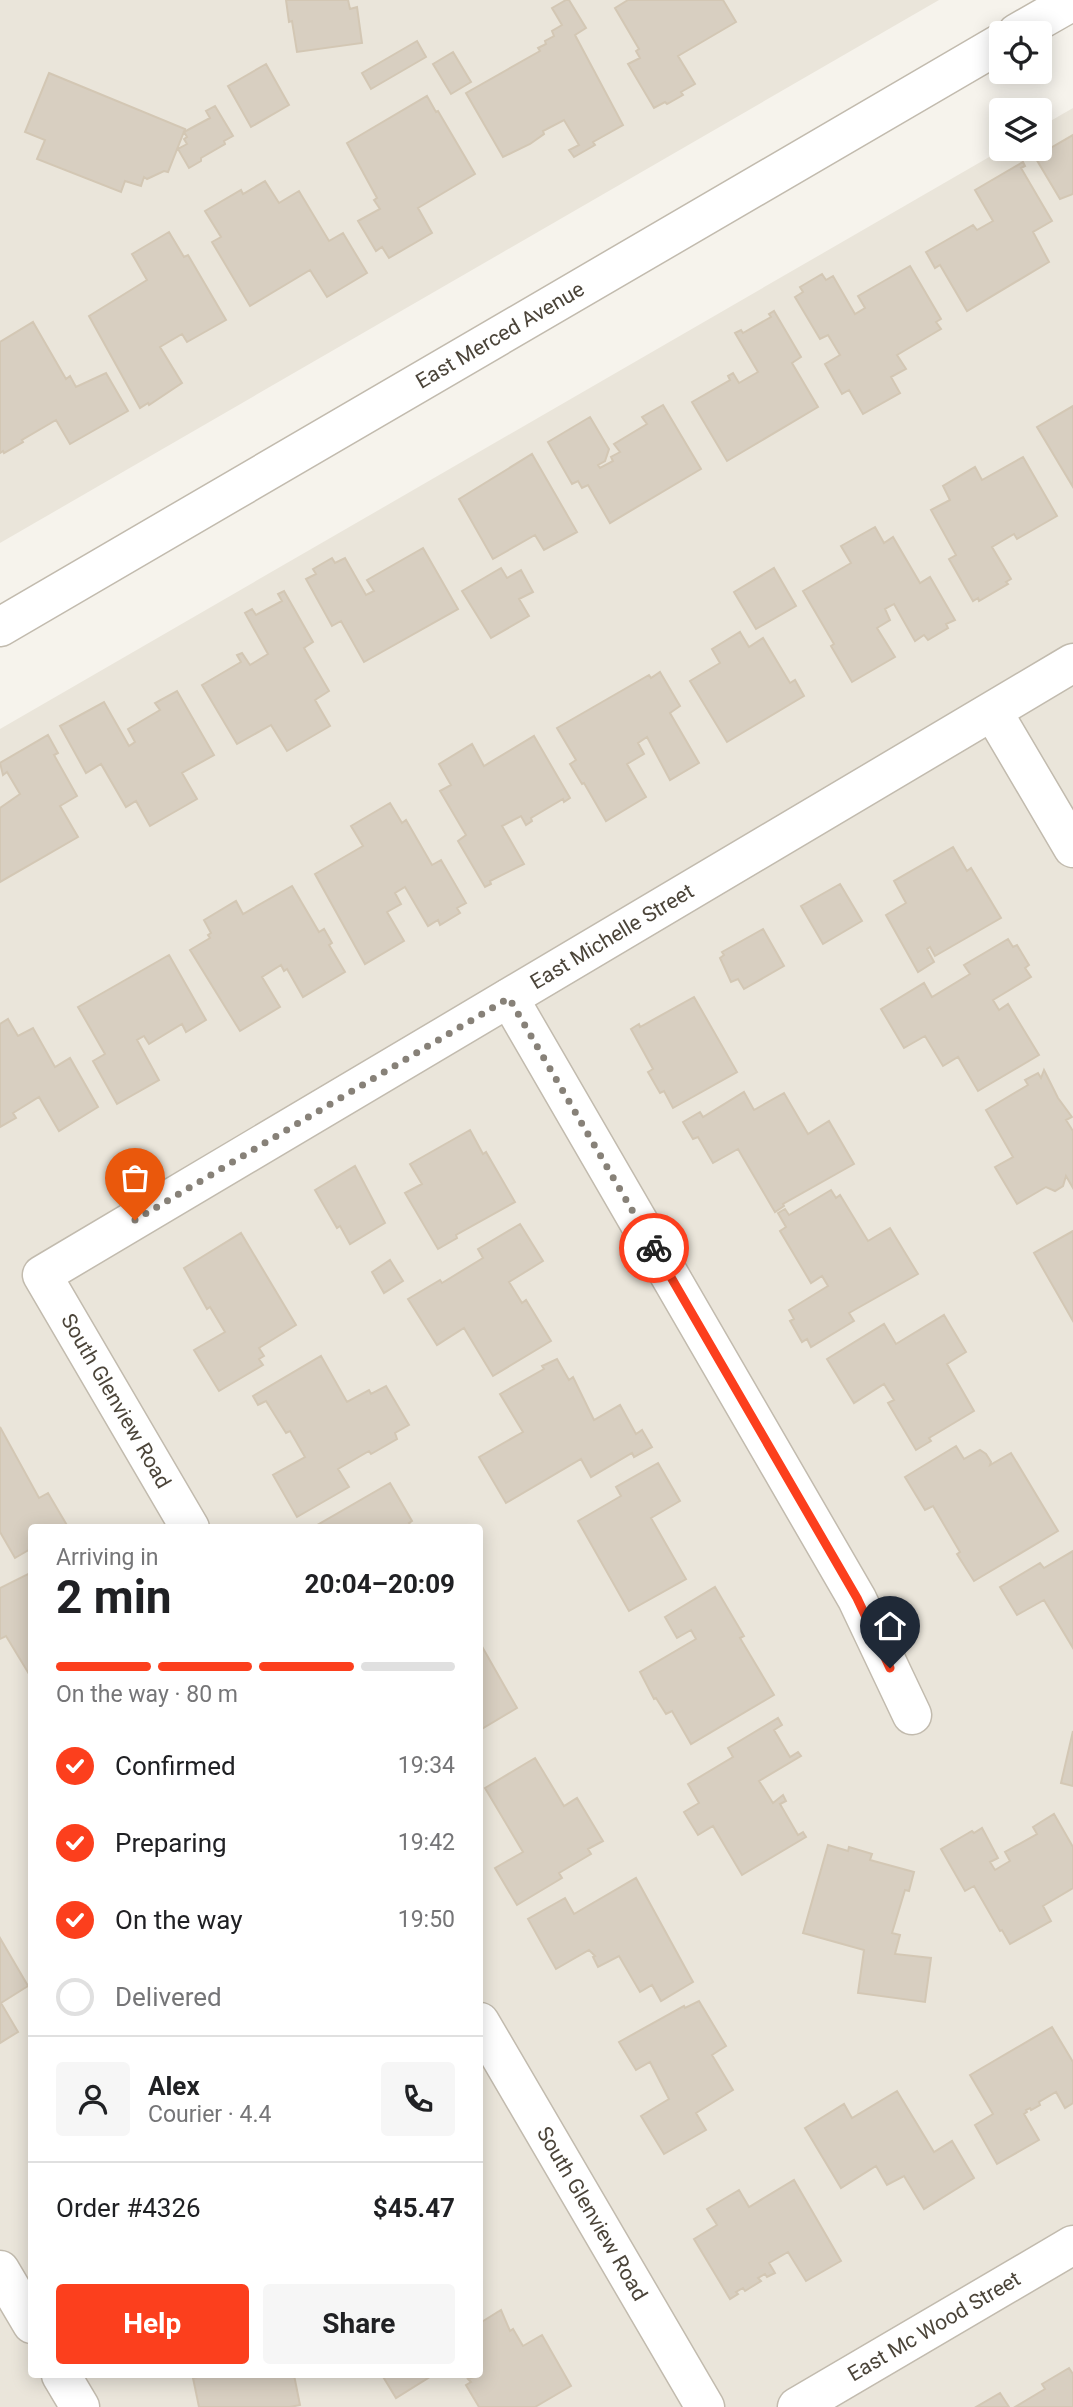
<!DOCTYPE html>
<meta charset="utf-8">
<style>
:root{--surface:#fff;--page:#f6f6f6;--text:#202124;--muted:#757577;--line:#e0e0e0;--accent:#fc3f1d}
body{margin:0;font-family:Roboto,sans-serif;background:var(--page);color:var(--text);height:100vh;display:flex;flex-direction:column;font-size:26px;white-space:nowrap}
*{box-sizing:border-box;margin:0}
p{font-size:23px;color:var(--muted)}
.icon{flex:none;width:38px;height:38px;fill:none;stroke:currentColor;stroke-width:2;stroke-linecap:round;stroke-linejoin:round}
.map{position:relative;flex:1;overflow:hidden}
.drawer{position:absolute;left:28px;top:1524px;width:455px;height:854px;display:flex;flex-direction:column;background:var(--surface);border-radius:7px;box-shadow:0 4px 18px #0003}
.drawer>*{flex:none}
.fabs{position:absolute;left:989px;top:21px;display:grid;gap:14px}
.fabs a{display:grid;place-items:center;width:63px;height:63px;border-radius:7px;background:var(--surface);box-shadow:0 4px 18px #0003;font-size:35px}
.pin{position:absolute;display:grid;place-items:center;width:60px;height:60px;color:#fff;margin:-72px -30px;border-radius:50% 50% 50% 0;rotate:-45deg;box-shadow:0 0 7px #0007}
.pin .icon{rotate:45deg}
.courier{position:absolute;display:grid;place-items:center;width:70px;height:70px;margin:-35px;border:5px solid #fc3f1d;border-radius:50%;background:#fff;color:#222;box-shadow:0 2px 9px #0007}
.overview em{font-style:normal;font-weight:700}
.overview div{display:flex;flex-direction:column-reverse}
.overview{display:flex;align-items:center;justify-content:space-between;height:119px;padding:0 28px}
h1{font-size:46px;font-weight:700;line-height:52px}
.bar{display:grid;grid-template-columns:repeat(4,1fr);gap:10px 7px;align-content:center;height:84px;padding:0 28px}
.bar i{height:9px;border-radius:5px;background:var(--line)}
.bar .active{background:var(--accent)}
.bar p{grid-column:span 4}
.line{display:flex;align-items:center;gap:18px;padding:0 28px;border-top:2px solid var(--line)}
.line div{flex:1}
.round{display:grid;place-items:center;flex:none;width:74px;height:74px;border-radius:7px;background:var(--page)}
ol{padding:0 28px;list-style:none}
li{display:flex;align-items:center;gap:21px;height:77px}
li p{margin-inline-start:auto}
li .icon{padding:7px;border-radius:50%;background:var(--accent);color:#fff;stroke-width:4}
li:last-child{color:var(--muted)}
li i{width:38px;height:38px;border:4px solid var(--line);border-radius:50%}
.primary-button{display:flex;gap:14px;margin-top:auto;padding:14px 28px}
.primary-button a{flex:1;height:80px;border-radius:7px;background:var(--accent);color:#fff;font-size:28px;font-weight:700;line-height:80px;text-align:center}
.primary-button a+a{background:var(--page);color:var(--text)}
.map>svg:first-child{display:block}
.residential{fill:#eae5da;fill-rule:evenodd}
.building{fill:#d8cfc1;stroke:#d3c7b4;stroke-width:2}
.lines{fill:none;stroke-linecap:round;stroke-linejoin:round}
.minor-casing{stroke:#c2bbae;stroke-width:41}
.tertiary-casing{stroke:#c2bbae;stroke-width:41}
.minor{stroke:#fff;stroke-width:38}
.tertiary{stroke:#fff;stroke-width:38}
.done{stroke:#878178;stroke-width:7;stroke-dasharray:0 12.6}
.route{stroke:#fc3f1d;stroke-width:9}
.labels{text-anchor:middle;stroke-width:7;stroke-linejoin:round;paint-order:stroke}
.street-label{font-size:21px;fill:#4b4439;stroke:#fff}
</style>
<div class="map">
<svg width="1073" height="2407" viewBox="0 0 1073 2407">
<rect width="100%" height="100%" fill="#f6f3ec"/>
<path class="residential" d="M 0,0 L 939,0 L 0,543 Z
M 1073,108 L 1073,2407 L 0,2407 L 0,729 L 1003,149 L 1040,149 L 1040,127 ZM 32,1528 L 480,1528 L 480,2375 L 32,2375 Z"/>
<path class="building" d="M 286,0 L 348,0 L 350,9 L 357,7 L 362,43 L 297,52 L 292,21 L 289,22 Z
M 566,0 L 569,0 L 586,28 L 575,35 L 623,125 L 593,142 L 595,145 L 574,157 L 569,150 L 579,145 L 564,120 L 543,131 L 544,134 L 530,144 L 503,157 L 466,93 L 540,51 L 538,48 L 546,44 L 545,41 L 554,36 L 552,31 L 562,25 L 552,8 Z
M 628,0 L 723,0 L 736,22 L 678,56 L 695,84 L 681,92 L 683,95 L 667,104 L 665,102 L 654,108 L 628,64 L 640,58 L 636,51 L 639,49 L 615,8 Z
M 417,41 L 426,57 L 371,89 L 362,73 Z
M 453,52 L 471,82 L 451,94 L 433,64 Z
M 266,64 L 289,105 L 251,127 L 228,86 Z
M 49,73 L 185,129 L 168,172 L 164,171 L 147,179 L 144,177 L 141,186 L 125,181 L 121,192 L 37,159 L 45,140 L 25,132 Z
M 427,96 L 436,112 L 438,111 L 475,174 L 418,208 L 432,233 L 389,258 L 382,247 L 376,251 L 358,221 L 380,209 L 374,200 L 377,198 L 347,143 Z
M 215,106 L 233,136 L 224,141 L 225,144 L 201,158 L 201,161 L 189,168 L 178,149 L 187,144 L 184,139 L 187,137 L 184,132 L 210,118 L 206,111 Z
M 1073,135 L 1073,194 L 1060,199 L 1035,157 Z
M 1023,162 L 1025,166 L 1021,168 L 1052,221 L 1033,232 L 1049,262 L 967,311 L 940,265 L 935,268 L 926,252 L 973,225 L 977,230 L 993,221 L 975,190 Z
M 265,181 L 279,203 L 299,191 L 329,241 L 343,233 L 367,273 L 327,297 L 310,270 L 250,306 L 212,242 L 221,237 L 205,211 L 241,190 L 243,194 Z
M 169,232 L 184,257 L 188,255 L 226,320 L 187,342 L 182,334 L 160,347 L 182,383 L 149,405 L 148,403 L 140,408 L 89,316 L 147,280 L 132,254 Z
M 910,266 L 941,319 L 936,322 L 941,329 L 897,355 L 906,369 L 891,377 L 900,393 L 863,414 L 849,390 L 842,394 L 825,364 L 840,355 L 828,335 L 820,339 L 795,297 L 803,292 L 800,287 L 822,274 L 826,280 L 833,276 L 855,314 L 865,308 L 858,296 Z
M 774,311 L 801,357 L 792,363 L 818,407 L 727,461 L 692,402 L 730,380 L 728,376 L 733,373 L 739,383 L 758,372 L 735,333 L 741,330 L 743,333 L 771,317 L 769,314 Z
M 33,322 L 66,379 L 70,376 L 76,387 L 106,373 L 128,411 L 70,444 L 56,420 L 22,440 L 23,442 L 4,453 L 3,451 L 0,453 L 0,342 Z
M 663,405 L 701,469 L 610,523 L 588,485 L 582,488 L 578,481 L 572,484 L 548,442 L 590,417 L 609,449 L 605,461 L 598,465 L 600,468 L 613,461 L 611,457 L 620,452 L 614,444 L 647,424 L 642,417 Z
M 1073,406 L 1073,487 L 1037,427 Z
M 532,454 L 577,532 L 544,550 L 535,535 L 493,559 L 459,499 Z
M 1023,457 L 1057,516 L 1017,539 L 1014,534 L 992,547 L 1011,579 L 1006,582 L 1008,584 L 979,601 L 978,598 L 973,601 L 949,559 L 956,555 L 931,510 L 950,500 L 943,486 L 975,467 L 982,480 Z
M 875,527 L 884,543 L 893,537 L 920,583 L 930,577 L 955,620 L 946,624 L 948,628 L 928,640 L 924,635 L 915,641 L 894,604 L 885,609 L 890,620 L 877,628 L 895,657 L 852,682 L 831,646 L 834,644 L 803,591 L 851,563 L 841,546 Z
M 423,548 L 458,609 L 364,662 L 341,621 L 332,626 L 306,579 L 316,574 L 313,569 L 332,558 L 335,563 L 345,558 L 366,595 L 374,591 L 367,580 Z
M 501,568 L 507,578 L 521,570 L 533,592 L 519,599 L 529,616 L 491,638 L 462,591 Z
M 774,568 L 796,606 L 756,629 L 734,592 Z
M 284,591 L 313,642 L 304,648 L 329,691 L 315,700 L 330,726 L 287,751 L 271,725 L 237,744 L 202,685 L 241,662 L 237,655 L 242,653 L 250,665 L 268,654 L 245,613 L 252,609 L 256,615 L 282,601 L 278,594 Z
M 740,632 L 749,647 L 763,638 L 790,683 L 795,680 L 804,696 L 727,742 L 690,681 L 720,663 L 712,649 Z
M 660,672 L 680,706 L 670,713 L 699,763 L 670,780 L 647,737 L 638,743 L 644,754 L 627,764 L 646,797 L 606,821 L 584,783 L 582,784 L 570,764 L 576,760 L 557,728 L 649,675 L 651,678 Z
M 177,691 L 214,755 L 182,773 L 197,799 L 150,826 L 136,801 L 126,807 L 101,764 L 86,773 L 60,726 L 104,702 L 129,746 L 135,742 L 128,729 L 160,710 L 155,703 Z
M 48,735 L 58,753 L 54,755 L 77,796 L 60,806 L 78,837 L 0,882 L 0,808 L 20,794 L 7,772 L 3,775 L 0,763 Z
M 534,736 L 570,798 L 564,802 L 563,799 L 531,818 L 532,821 L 526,825 L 521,816 L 502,826 L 524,864 L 490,881 L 491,884 L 485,887 L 458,841 L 466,835 L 440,791 L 451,785 L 439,764 L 472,744 L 484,766 Z
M 390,803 L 402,823 L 406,820 L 432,865 L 441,860 L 466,903 L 457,908 L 460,913 L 440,925 L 438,920 L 428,926 L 405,887 L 395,893 L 401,904 L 387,912 L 404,941 L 365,964 L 315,874 L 363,846 L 351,826 Z
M 953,847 L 967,871 L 971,868 L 1001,918 L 935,956 L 930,947 L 927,949 L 934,962 L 918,972 L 886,915 L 906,903 L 894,881 Z
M 840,884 L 862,921 L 823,944 L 801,906 Z
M 292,886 L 319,932 L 324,929 L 332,943 L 329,945 L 345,972 L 303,997 L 287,969 L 284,971 L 281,965 L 262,977 L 280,1007 L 240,1031 L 190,950 L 210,938 L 208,935 L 211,933 L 204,920 L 236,901 L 243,914 Z
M 763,929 L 784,966 L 744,989 L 738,979 L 731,982 L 720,958 L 724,955 L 722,952 Z
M 1008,939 L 1013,947 L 1017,945 L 1029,965 L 1025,968 L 1031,977 L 993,1000 L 999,1010 L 1008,1004 L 1039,1055 L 978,1091 L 958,1057 L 943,1066 L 925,1036 L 904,1048 L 881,1009 L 924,983 L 932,997 L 970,974 L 964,965 Z
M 169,955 L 206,1020 L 186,1032 L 182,1024 L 149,1044 L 144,1036 L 137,1040 L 159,1080 L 117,1104 L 93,1061 L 105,1054 L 78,1007 Z
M 694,997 L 737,1072 L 673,1108 L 664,1091 L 660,1093 L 648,1072 L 653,1069 L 631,1029 L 639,1024 L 640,1027 Z
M 8,1019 L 18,1036 L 33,1028 L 55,1067 L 70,1058 L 98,1107 L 59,1131 L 39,1097 L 13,1113 L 16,1118 L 0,1127 L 0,1024 Z
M 1044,1070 L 1058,1098 L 1072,1117 L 1066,1120 L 1073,1131 L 1073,1188 L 1066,1176 L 1063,1186 L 1055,1191 L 1046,1187 L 1017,1204 L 995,1167 L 1013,1157 L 986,1110 L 1028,1085 L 1025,1080 L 1038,1073 L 1041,1078 Z
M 744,1092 L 754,1110 L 784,1093 L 808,1134 L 829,1121 L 854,1164 L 783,1204 L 784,1206 L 775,1212 L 738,1149 L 713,1163 L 698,1137 L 693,1139 L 683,1122 L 700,1112 L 703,1117 Z
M 470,1130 L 483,1154 L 486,1152 L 515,1202 L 456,1235 L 457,1238 L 438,1249 L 405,1193 L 422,1184 L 410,1164 Z
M 355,1166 L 385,1223 L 350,1244 L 340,1226 L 337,1228 L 315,1190 Z
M 831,1190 L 836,1198 L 840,1195 L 868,1241 L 890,1228 L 918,1274 L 849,1313 L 854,1321 L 811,1347 L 807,1339 L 802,1342 L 790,1321 L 794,1319 L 789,1310 L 828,1286 L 822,1276 L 811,1283 L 780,1231 L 786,1227 L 778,1213 L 785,1209 L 789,1215 Z
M 520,1224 L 543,1261 L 509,1282 L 522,1303 L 526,1300 L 551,1341 L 493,1376 L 464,1328 L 437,1345 L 408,1299 L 440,1280 L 442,1283 L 483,1258 L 478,1249 Z
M 1073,1231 L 1073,1321 L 1034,1253 Z
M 241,1233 L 296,1325 L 259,1348 L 264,1356 L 259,1359 L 263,1365 L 219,1391 L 194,1350 L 225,1332 L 210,1307 L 207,1309 L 184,1268 Z
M 390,1260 L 403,1281 L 384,1293 L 372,1272 Z
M 944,1315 L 966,1352 L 947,1364 L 974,1411 L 929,1438 L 931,1441 L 916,1450 L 888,1403 L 894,1400 L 884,1384 L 854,1403 L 827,1359 L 884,1324 L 896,1344 Z
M 321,1356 L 347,1402 L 369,1390 L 371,1394 L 386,1386 L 409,1425 L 395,1433 L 397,1439 L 371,1454 L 369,1451 L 338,1469 L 349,1487 L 297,1517 L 273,1475 L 305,1457 L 290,1431 L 286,1433 L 266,1401 L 258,1405 L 253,1396 Z
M 557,1359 L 569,1380 L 573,1377 L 594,1420 L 620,1405 L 636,1434 L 642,1430 L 652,1447 L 634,1457 L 632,1453 L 591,1477 L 581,1459 L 506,1503 L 479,1457 L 523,1432 L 500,1394 L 544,1369 L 542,1366 Z
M 0,1427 L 39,1498 L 48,1493 L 68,1527 L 32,1528 L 32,1548 L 15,1558 L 0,1532 Z
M 956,1446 L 964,1459 L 980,1450 L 986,1454 L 991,1462 L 990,1465 L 1011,1453 L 1058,1531 L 974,1581 L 957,1554 L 960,1552 L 933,1506 L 925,1510 L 905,1477 Z
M 658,1463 L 680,1501 L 651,1518 L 686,1579 L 629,1611 L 578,1521 L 621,1496 L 616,1487 Z
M 390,1483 L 412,1521 L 409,1523 L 412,1528 L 312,1528 Z
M 1073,1551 L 1073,1648 L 1044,1600 L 1017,1615 L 1000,1587 L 1040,1563 L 1044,1568 Z
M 32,1572 L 32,1679 L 6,1636 L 0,1639 L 0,1588 Z
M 715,1587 L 744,1636 L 740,1638 L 774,1695 L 691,1744 L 672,1711 L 666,1714 L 656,1698 L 654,1699 L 640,1672 L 696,1639 L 691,1630 L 677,1638 L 665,1617 Z
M 480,1643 L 517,1708 L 480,1730 Z
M 778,1718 L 782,1725 L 774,1730 L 790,1757 L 798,1752 L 801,1756 L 759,1781 L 773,1803 L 783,1795 L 786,1801 L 780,1804 L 798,1835 L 803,1832 L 806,1837 L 742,1875 L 713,1826 L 698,1835 L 684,1812 L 699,1803 L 688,1784 L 733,1757 L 728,1748 Z
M 1073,1731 L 1073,1786 L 1061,1783 Z
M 535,1758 L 564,1806 L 577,1798 L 603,1841 L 588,1849 L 591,1854 L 559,1873 L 562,1878 L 517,1905 L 495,1868 L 523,1852 L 485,1788 Z
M 1054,1814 L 1073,1847 L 1073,1888 L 1043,1906 L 1051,1921 L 1010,1944 L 1002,1930 L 1000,1931 L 974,1886 L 965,1891 L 941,1849 L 972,1831 L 974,1833 L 982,1828 L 998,1858 L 990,1862 L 995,1870 L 1010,1861 L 1005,1852 L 1037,1834 L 1033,1827 Z
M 828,1845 L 848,1851 L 849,1847 L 872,1854 L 870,1860 L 914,1872 L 909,1891 L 905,1890 L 892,1933 L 900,1935 L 895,1954 L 931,1958 L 925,2002 L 858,1993 L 864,1950 L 803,1933 Z
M 636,1878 L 693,1982 L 661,2001 L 652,1985 L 640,1992 L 619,1956 L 598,1967 L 593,1957 L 595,1956 L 589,1950 L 556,1969 L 528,1919 L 565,1898 L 574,1914 Z
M 0,1938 L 28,1986 L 1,2003 L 18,2032 L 0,2043 Z
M 699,2001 L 726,2046 L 712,2055 L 733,2090 L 696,2113 L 706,2130 L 664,2154 L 641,2116 L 669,2099 L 650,2062 L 636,2070 L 619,2042 L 684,2006 L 685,2008 Z
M 1052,2027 L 1073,2062 L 1073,2103 L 1065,2108 L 1056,2092 L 1039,2102 L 1040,2105 L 1031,2110 L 1030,2108 L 1026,2110 L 1027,2112 L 1024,2114 L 1039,2140 L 997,2164 L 975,2125 L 993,2114 L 970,2075 Z
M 897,2091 L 934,2152 L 952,2141 L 974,2178 L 924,2209 L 904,2176 L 887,2185 L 876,2166 L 841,2188 L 805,2128 L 844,2104 L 852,2118 Z
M 794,2180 L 841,2261 L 806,2281 L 788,2252 L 769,2263 L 775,2273 L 767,2277 L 765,2274 L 758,2278 L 761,2281 L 745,2291 L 743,2288 L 736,2292 L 738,2294 L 730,2299 L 694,2239 L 717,2225 L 707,2209 L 739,2190 L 749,2207 Z
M 501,2310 L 510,2331 L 513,2329 L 523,2346 L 542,2335 L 571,2386 L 535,2407 L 479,2407 L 466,2385 L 471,2382 L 468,2379 L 480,2375 L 480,2323 Z
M 1069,2368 L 1073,2374 L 1073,2407 L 1015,2407 L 1045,2389 L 1042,2384 Z
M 198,2375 L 294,2375 L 300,2405 L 290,2407 L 199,2407 L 193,2378 L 198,2377 Z
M 382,2375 L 433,2375 L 396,2398 Z
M 1000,2393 L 1009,2407 L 976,2407 Z"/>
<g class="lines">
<g class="minor-casing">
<g id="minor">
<path d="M 993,712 L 1073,848"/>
<path d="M 509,998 L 857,1599 L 912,1715"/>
<path id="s1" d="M 190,1528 L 42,1275 L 1073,663"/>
<path id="s2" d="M 480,2022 L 705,2407"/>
<path d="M 0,2270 L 32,2324"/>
<path d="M 61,2375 L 80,2407"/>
<path id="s3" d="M 797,2407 L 1073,2245"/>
</g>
</g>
<g class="tertiary-casing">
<g id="tertiary">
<path d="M 1017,33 L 1073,1"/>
<path id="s4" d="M 0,627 L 1001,43"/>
</g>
</g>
<use href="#minor" class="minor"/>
<use href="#tertiary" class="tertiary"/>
</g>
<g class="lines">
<path class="done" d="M 135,1220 L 509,998 L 654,1248"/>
<path class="route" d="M 654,1248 L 857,1598 L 890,1668"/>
</g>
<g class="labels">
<g class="street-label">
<text dy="7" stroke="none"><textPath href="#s4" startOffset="579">East Merced Avenue</textPath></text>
<text dy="7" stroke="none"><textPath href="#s1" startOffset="956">East Michelle Street</textPath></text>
<text transform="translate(116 1401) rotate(60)" y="7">South Glenview Road</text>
<text dy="7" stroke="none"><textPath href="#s2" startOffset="222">South Glenview Road</textPath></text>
<text dy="7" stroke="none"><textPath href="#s3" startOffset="159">East Mc Wood Street</textPath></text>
</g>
</g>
</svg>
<div class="fabs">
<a><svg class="icon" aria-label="locate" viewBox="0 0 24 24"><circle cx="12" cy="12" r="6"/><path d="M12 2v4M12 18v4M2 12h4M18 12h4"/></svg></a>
<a><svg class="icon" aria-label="layers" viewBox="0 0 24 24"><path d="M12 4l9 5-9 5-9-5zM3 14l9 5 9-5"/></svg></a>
</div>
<div class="pin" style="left:135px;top:1220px;background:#ea580c"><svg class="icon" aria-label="bag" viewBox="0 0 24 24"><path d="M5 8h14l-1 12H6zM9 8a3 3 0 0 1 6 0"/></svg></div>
<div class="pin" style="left:890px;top:1668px;background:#1f2937"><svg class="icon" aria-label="home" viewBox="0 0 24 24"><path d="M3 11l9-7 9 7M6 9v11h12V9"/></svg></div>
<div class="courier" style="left:654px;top:1248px"><svg class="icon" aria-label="bike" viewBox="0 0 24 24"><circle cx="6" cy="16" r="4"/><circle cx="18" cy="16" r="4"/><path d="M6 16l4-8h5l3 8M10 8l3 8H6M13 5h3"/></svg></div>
<section class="drawer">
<div class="overview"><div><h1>2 min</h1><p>Arriving in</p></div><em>20:04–20:09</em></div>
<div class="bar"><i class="active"></i><i class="active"></i><i class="active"></i><i></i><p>On the way · 80 m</p></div>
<ol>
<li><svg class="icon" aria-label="check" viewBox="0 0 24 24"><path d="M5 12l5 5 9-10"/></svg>Confirmed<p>19:34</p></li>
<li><svg class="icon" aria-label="check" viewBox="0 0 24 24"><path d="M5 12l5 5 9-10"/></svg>Preparing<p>19:42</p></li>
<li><svg class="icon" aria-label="check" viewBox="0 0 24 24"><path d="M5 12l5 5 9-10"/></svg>On the way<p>19:50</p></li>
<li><i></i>Delivered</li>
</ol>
<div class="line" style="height:126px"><a class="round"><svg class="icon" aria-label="person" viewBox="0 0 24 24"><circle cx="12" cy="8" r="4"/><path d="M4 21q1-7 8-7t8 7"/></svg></a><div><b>Alex</b><p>Courier · 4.4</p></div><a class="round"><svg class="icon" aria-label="phone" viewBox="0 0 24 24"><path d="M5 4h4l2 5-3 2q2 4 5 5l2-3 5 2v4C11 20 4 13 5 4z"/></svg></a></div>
<div class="line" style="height:91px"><div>Order #4326</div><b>$45.47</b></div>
<div class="primary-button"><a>Help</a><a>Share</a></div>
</section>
</div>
